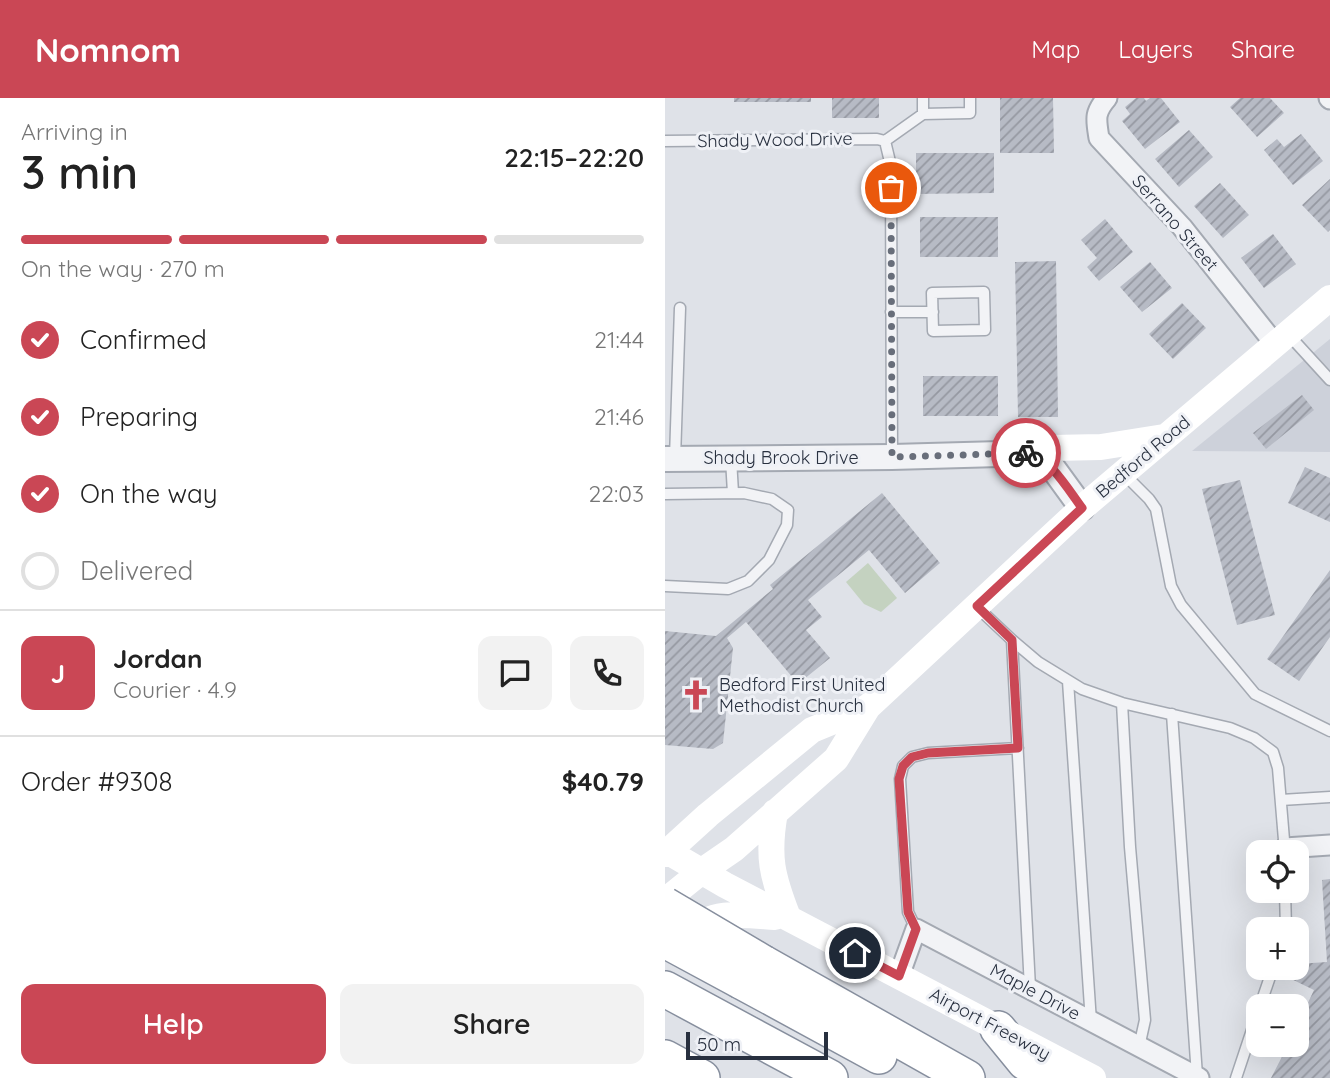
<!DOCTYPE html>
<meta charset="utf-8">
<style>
:root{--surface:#fff;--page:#f2f2f2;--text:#222;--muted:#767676;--line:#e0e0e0;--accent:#ca4755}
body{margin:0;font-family:Quicksand,sans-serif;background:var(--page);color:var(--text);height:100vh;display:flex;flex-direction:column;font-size:26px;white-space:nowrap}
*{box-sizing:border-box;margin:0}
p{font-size:23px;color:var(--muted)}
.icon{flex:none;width:38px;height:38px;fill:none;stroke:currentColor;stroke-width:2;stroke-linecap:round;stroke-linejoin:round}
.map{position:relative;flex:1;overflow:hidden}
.side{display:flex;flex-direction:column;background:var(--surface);width:665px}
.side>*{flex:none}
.fabs{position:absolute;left:581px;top:742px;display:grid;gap:14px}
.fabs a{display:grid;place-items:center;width:63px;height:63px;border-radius:14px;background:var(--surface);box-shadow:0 7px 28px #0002;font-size:35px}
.scale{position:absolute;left:21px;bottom:18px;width:142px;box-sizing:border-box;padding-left:7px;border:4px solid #28303f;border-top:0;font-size:19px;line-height:24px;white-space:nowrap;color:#28303f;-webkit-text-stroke:5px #eff1f6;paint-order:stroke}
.pin{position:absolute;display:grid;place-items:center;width:60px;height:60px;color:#fff;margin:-30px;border:4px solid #fff;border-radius:50%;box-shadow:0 2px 7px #0007}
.courier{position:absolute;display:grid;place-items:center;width:70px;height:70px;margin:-35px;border:5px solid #ca4755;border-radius:50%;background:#fff;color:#222;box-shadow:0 2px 9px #0007}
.summary em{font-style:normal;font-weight:600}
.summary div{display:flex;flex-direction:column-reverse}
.summary{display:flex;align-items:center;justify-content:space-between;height:119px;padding:0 21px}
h1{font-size:46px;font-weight:600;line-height:52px}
.bar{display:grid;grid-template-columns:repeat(4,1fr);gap:10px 7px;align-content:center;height:84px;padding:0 21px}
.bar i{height:9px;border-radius:5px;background:var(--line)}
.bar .current{background:var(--accent)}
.bar p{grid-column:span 4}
.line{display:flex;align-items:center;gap:18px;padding:0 21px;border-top:2px solid var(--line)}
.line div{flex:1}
.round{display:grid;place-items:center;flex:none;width:74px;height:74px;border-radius:14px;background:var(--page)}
ol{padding:0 21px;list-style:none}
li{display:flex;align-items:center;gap:21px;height:77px}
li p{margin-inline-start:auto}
li .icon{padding:7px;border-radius:50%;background:var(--accent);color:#fff;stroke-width:4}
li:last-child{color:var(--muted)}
li i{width:38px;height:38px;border:4px solid var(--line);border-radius:50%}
.button{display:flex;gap:14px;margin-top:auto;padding:14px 21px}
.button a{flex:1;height:80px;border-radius:14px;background:var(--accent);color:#fff;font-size:28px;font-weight:600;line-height:80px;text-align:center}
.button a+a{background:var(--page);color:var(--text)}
header{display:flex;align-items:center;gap:42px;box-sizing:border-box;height:98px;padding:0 35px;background:var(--accent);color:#fff}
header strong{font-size:33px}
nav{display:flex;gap:38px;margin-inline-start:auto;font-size:24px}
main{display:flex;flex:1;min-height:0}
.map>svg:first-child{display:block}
.built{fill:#cdd1da}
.green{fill:#c4d2c0}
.building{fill:url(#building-hatch)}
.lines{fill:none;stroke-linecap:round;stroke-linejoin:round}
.service-casing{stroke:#a4a9b2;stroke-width:13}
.minor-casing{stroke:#a4a9b2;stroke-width:23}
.tertiary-casing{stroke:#a4a9b2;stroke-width:28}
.motorway-casing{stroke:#878f9e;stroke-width:38}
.service{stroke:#f2f3f6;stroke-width:10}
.minor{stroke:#f2f3f6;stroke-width:19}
.tertiary{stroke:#f2f3f6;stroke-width:24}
.secondary{stroke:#fff;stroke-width:26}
.motorway{stroke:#fff;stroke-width:35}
.motorway-bridge-casing{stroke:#878f9e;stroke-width:38;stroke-linecap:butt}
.motorway-bridge{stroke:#fff;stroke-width:35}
.done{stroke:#686e7a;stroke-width:7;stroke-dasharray:0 12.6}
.route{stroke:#ca4755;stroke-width:9}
.labels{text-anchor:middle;stroke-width:6;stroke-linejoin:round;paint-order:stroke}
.street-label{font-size:18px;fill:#28303f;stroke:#eff1f6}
.poi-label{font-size:18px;fill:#28303f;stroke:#eff1f6;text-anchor:start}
</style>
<header>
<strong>Nomnom</strong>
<nav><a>Map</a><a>Layers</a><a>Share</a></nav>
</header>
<main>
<section class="side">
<div class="summary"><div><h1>3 min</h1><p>Arriving in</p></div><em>22:15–22:20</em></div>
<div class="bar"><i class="current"></i><i class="current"></i><i class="current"></i><i></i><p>On the way · 270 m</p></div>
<ol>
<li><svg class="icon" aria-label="check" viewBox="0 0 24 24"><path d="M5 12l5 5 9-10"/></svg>Confirmed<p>21:44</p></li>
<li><svg class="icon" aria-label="check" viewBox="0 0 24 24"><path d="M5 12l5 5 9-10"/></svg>Preparing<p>21:46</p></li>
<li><svg class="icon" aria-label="check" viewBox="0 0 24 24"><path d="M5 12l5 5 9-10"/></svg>On the way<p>22:03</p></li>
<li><i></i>Delivered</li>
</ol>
<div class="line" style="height:126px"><b class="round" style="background:var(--accent);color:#fff">J</b><div><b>Jordan</b><p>Courier · 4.9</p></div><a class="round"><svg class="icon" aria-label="chat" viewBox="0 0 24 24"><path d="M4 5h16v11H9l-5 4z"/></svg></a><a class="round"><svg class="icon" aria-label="phone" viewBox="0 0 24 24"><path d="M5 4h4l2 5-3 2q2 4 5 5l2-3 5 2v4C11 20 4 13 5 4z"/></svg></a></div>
<div class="line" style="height:91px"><div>Order #9308</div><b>$40.79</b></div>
<div class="button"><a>Help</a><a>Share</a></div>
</section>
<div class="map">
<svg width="665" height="980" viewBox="0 0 665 980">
<defs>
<pattern id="building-hatch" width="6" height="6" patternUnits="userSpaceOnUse" patternTransform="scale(1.75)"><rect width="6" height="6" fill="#b7bbc5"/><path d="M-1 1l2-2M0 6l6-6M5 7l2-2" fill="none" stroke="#9598a1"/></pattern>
</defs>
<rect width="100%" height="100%" fill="#dfe2e8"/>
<path class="built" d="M 665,241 L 665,354 L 527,353 Z"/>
<path class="green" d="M 203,465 L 232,500 L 216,514 L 199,506 L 181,484 Z"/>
<path class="building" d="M 69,0 L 146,0 L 146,4 L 69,4 Z
M 167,0 L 214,0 L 214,20 L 167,20 Z
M 335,0 L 388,0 L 389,55 L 335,55 Z
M 471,0 L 479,0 L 481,3 L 485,0 L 496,0 L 515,24 L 480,51 L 457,23 L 465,16 L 460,9 Z
M 575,0 L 605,0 L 619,15 L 592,39 L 565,9 Z
M 524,32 L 548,59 L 514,89 L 490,61 Z
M 636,36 L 658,63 L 628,87 L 599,52 L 612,41 L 619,49 Z
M 251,55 L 329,55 L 329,95 L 251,96 Z
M 665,81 L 665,132 L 663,134 L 637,107 Z
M 555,85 L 584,117 L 558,140 L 529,108 Z
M 255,119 L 333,119 L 333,159 L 255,159 Z
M 440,121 L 468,154 L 434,183 L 422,169 L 432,160 L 416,142 Z
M 608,136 L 631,166 L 599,190 L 576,160 Z
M 391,163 L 393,319 L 353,319 L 350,164 Z
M 485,164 L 507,190 L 477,214 L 455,189 Z
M 517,205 L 541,230 L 508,261 L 484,236 Z
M 258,278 L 333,278 L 333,318 L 258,318 Z
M 637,297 L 649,312 L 601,351 L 588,335 Z
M 640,369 L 665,380 L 665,424 L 623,405 Z
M 575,382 L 610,517 L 572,527 L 537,391 Z
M 217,395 L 275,465 L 240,495 L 204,452 L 143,502 L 157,519 L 141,532 L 165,560 L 133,586 L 81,524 L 62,540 L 68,550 L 58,645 L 48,651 L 0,647 L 0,533 L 51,538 L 108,491 L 105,487 Z
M 665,472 L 665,539 L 634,583 L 602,561 Z
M 665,781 L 665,980 L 606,980 L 623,947 L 632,947 L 632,928 L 649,892 L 618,877 L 622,870 L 632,870 L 632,866 L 662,864 L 657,782 Z"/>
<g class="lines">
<g class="service-casing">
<path id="service" d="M 258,0 L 258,16
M 258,16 L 305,15 L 305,0
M 0,43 L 212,41 L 220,43 L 258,16
M 220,43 L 226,68 L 227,358
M 319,194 L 320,232 L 268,233 L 267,195 Z
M 226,214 L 268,214
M 623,236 L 665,282
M 10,360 L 15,210
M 66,361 L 68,395
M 460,377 L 484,401 L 491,411 L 506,488 L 516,507 L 590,596 L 665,633
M 0,396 L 79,395 L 107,401 L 123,412 L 122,427 L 104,462 L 83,483 L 63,491 L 0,488
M 313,510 L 347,542 L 373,564 L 417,591 L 457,605 L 565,630 L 589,640 L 608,654 L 613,670 L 620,754
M 347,542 L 365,890
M 403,583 L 426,924
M 457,605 L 465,749 L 480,922 L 474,949
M 507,616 L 532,978
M 616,702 L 665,699
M 620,793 L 621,831
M 251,831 L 243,814 L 235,681 L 238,668 L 247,659 L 263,655 L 353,650
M 595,908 L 608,870
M 571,980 L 593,914"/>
</g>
<g class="minor-casing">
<path id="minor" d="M 442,0 C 429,15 431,21 434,40 L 517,129 L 610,246
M 664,0 L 665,1
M 620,750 L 665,747
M 234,878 L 251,831 L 534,980"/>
</g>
<g class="tertiary-casing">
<path id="tertiary" d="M 0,361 L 227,359 L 367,355 L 385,366 L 417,410"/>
</g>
<g class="motorway-casing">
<path id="motorway" d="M 98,865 L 302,980
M 76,883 L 214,958
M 0,891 L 165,980
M 333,931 L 360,964 L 387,980
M 0,960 L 37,980"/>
</g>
<use href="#service" class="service"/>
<use href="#minor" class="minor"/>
<use href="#tertiary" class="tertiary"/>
<path class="secondary" d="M 367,355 L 387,350 L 436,349 L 499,339
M 110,714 C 102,759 107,778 123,819
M 0,752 L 60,787 L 428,980
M 0,756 L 43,717 L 147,632 L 203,609
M 0,803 L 37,773 L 69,751 L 171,661 L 203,609 L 417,410 L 665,200
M 24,834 C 47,811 81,817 110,819"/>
<use href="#motorway" class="motorway"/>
<g class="motorway-bridge-casing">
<path id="motorway-bridge" d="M 0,807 L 98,865
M 0,842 L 76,883"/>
</g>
<use href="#motorway-bridge" class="motorway-bridge"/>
</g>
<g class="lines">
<path class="done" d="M 226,90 L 227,359 L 361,355"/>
<path class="route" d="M 190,855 L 234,878 L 251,831 L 243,814 L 234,681 L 238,668 L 247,659 L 263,655 L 353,650 L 347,542 L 312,508 L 417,410 C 405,394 381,354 361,355"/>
</g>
<defs>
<g id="church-bare" transform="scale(2.415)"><path d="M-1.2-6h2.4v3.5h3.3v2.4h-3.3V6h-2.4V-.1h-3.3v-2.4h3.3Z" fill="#ca4755" stroke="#eff1f6" stroke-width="2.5" paint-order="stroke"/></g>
</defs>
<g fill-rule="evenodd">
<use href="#church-bare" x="31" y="597"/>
</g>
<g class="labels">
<g class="street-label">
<text transform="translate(110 42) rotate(-1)" y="6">Shady Wood Drive</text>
<text transform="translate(510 125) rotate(49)" y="6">Serrano Street</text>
<text transform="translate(478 359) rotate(-40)" y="6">Bedford Road</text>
<text x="116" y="366">Shady Brook Drive</text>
<text transform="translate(370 894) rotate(28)" y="6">Maple Drive</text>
<text transform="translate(325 926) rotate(28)" y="6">Airport Freeway</text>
</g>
<g class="poi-label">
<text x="54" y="593">Bedford First United<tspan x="54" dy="21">Methodist Church</tspan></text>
</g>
</g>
</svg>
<div class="fabs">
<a><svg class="icon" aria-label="locate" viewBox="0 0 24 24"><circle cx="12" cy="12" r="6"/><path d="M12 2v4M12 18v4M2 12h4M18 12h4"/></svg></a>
<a>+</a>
<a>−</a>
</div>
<div class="scale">50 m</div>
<div class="pin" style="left:226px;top:90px;background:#ea580c"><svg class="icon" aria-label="bag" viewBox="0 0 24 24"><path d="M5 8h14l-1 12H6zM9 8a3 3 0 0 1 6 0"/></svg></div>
<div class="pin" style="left:190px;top:855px;background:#1f2937"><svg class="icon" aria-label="home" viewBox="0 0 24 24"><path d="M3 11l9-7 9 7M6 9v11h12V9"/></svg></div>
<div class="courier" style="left:361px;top:355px"><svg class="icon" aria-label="bike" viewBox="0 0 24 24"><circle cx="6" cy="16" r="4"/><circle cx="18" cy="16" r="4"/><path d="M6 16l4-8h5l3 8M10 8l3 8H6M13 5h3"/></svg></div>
</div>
</main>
